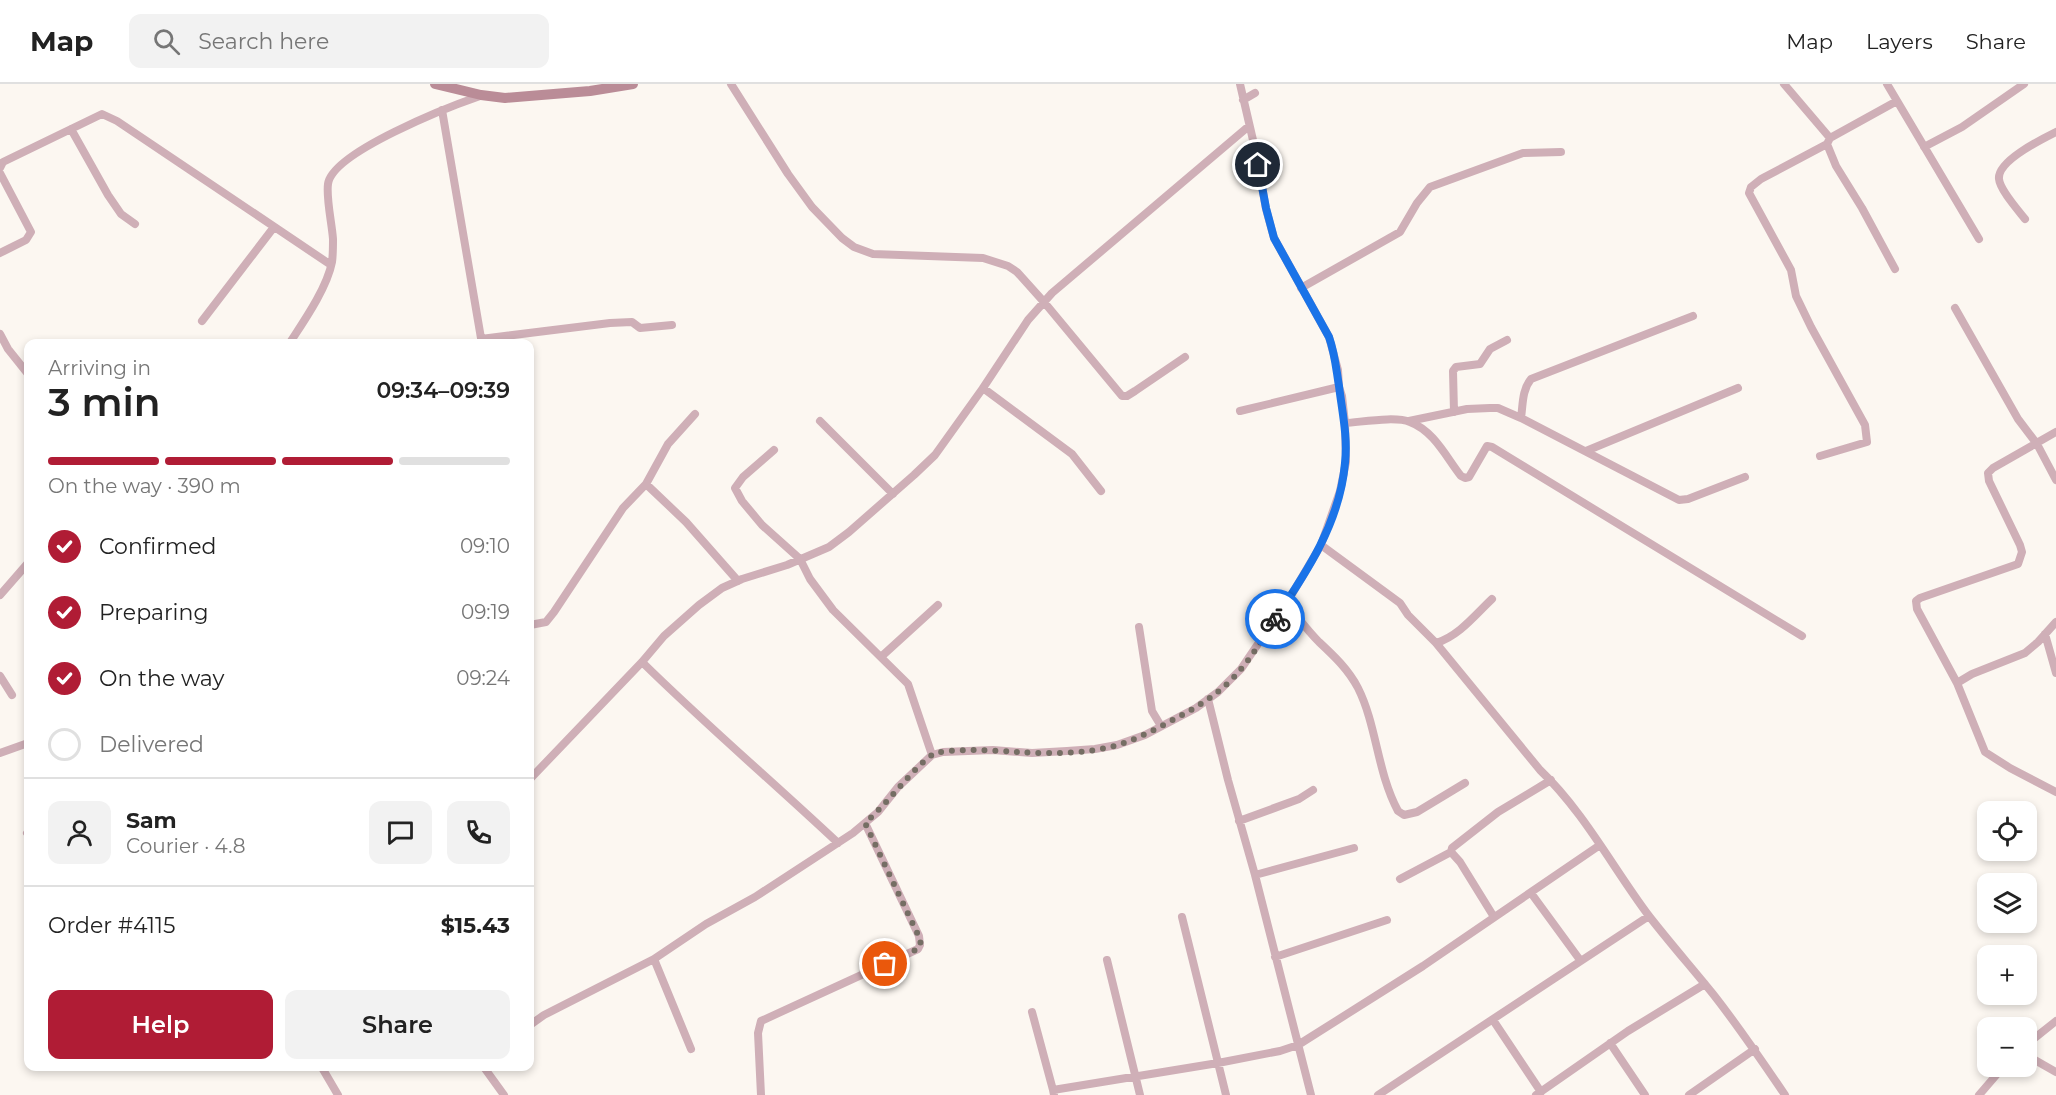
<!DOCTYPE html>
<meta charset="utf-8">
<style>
:root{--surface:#fff;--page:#f2f2f2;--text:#222;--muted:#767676;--line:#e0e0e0;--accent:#b01c35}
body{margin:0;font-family:Montserrat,sans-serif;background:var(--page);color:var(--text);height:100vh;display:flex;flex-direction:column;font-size:22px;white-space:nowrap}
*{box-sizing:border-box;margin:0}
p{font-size:20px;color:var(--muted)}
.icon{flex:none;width:33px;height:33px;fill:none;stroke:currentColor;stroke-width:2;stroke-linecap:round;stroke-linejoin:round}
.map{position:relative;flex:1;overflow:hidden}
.side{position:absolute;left:24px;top:255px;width:510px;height:732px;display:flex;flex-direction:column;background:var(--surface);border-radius:12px;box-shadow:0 3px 9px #0003}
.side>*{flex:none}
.fabs{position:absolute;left:1977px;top:717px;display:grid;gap:12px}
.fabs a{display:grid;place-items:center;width:60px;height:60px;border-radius:12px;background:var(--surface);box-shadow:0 3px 9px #0003;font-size:30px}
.pin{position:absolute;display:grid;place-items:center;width:51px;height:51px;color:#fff;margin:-26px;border:3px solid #fff;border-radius:50%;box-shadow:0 2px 6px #0007}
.courier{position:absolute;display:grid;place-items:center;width:60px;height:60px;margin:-30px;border:4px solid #1a73e8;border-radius:50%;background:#fff;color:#222;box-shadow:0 2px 8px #0007}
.summary em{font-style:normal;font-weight:600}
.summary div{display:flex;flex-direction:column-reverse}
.summary{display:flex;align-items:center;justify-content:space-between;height:102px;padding:0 24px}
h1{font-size:39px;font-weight:600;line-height:45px}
.bar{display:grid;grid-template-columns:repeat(4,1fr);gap:9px 6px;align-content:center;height:72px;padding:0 24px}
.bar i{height:8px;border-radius:4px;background:var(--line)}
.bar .active{background:var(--accent)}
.bar p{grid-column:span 4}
.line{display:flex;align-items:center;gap:15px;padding:0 24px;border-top:2px solid var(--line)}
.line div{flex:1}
.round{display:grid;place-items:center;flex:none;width:63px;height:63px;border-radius:12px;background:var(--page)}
ol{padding:0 24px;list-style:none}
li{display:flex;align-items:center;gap:18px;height:66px}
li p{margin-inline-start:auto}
li .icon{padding:6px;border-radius:50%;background:var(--accent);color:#fff;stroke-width:4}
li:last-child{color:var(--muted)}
li i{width:33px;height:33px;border:3px solid var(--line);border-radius:50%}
.action{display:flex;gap:12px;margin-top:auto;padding:12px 24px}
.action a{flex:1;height:69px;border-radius:12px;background:var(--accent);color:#fff;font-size:24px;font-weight:600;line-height:69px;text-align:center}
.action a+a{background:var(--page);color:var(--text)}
header{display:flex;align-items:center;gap:36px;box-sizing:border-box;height:84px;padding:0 30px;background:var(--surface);border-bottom:2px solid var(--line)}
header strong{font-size:28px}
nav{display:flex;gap:33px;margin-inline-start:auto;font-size:21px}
.search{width:420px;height:54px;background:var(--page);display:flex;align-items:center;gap:15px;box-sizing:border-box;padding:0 21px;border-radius:12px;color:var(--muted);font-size:22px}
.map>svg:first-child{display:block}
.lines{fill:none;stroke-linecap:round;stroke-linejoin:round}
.street{stroke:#cfafb7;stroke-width:8}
.secondary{stroke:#ba8c97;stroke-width:10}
.done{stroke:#756e64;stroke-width:6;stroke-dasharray:0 10.8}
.route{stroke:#1a73e8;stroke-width:8}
</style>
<header>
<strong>Map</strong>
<div class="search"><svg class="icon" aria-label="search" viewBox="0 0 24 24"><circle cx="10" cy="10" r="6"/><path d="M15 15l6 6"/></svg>Search here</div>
<nav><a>Map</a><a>Layers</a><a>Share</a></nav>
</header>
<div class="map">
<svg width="2056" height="1011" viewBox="0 0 2056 1011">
<rect width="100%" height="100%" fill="#fcf7f1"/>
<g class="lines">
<path class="street" d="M 731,0 L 788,90 L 812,123 L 842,154 L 854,163 L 873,170 L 983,174 L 1008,182 L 1017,188 L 1044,218 L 1122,312 L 1127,312 L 1135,307 L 1185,273
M 1784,0 L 1830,54
M 1887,0 L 1979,155
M 1243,16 L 1255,9
M 442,26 L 482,260
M 71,45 L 108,111 L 121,130 L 135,140
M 1924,63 L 1962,43 L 2024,0
M 0,84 L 3,78 L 102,30 L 117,37 L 331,181
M 0,89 L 31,148 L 26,156 L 0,169
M 2025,135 C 2018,126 2000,106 1999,95 C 1997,77 2042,55 2056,48
M 1895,185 L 1862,124 L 1836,82 L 1827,60 L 1830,54 L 1897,17
M 1301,204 L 1400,148 L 1417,119 L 1430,103 L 1523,69 L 1561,68
M 1955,224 L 2018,335 L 2037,360 L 2056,396
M 202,237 L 274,143
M 0,250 L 8,265 L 28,290
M 481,255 L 610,239 L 632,238 L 640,244 L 672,241
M 289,260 C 304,237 327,204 332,178 C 333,171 333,163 333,155 C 332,140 326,114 328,100 C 332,68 451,22 480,12
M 983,304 L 1072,370 L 1101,407
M 1240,327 L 1339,303
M 1454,328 L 1453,287 L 1456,283 L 1480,280 L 1490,265 L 1507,256
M 1521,334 C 1523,320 1522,306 1531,295 L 1693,232
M 820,337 L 893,410
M 1409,337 L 1467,325 L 1490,324 L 1498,324 L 1521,334 L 1679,416 L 1688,415 L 1745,393
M 1345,339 C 1362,338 1395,332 1410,338 C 1434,347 1446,373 1461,392 L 1465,394 L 1469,393 L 1487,362 L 1492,363 L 1802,552
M 774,366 L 743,393 L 735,404 L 742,417 L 762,441 L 800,475 L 810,495 L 833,526 L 908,600 L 932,671
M 1586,367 L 1738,304
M 1820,372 L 1867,358 L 1865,341 L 1811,243 L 1796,212 L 1791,186 L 1749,109 L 1751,103 L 1761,95 L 1827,60
M 646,400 L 686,438 L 738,497
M 1321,461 L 1400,519 L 1408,531 L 1436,559 L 1540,686 C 1584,728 1613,784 1649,832 C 1670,859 1692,884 1713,910 C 1739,943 1762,977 1785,1011
M 0,511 L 28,479
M 1286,519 C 1297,532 1307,546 1319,558 C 1334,572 1348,585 1358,604 C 1377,642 1377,688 1398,727 L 1404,731 L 1417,728 L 1465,699
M 2056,538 L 2038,558 L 2025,569 L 1972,590 L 1957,599 L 1985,668 L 2010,684 L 2056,708
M 530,541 L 546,538 L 554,528 L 623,424 L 646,400 L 668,360 L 695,330
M 1139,543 L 1152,627 L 1161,642
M 2045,550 L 2056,589
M 1436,559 C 1459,552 1475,531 1492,515
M 882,572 L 938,521
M 642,578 C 705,640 773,698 838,759
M 0,592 L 12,611
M 1957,599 L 1917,525 L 1916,517 L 1920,514 L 2018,480 L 2022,468 L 2020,461 L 1989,397 L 1988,389 L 1993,384 L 2056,348
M 1208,615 L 1228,696 L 1255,791 L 1311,1011
M 0,669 L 28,659
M 530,695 L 642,578 L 664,552 L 699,521 L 722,504 L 742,495 L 787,481 L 829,463 L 849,448 L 914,391 L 935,371 L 983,304 L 1028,236 L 1052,209 L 1249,42
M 1239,737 L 1299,715 L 1313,706
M 27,749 L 28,748
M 1255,791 L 1354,764
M 1400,795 L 1451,768
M 1531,809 L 1580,876
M 1182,833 L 1226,1011
M 1494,833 L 1460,778 L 1451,768 L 1452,764 L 1498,728 L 1551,696
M 1275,873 L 1387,836
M 654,875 L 691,965
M 1107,876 L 1140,1011
M 1032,928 L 1053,1006
M 1493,936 L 1541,1008
M 530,941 L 544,931 L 654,875 L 706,840 L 755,813 L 853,749 L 878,728 L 898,703 L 932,671 L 943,668 L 993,666 L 1032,669 L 1067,667 L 1095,665 L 1117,661 L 1145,651 L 1196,624 L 1218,608 L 1241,585 L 1292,510 L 1321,461 L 1340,407 L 1346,378 L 1345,339 L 1342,312 L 1339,303 L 1338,286 L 1329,253 L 1274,154 L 1266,125 L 1256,69 L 1240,0
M 1610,959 L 1645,1011
M 2026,961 L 2056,937
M 2026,971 L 2056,988
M 321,982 L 338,1011
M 483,982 L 504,1011
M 761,1011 L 758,949 L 761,937 L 918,865 L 920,861 L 919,852 L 865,739
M 1054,1011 L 1053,1006 L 1218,979 L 1280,967 L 1298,961 L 1423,882 L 1600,761
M 1378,1011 L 1649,832
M 1536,1011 L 1628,947 L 1705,900
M 1689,1011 L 1755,965
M 1979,1011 L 2004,982"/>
<path class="secondary" d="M 435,0 L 481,11 L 505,14 L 590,7 L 633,0"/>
</g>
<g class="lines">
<path class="done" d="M 885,880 L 918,865 L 921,857 L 865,739 C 883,723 898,704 915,686 C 920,681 926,675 932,671 C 946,663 1001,667 1018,668 C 1050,670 1087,670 1118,661 C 1140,654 1160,643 1180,632 C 1203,620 1225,605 1241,585 C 1254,570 1264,552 1275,535"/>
<path class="route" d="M 1258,81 L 1266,124 L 1274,154 L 1329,253 C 1335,270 1336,284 1339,302 C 1342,327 1348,353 1345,379 C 1340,438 1307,488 1275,535"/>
</g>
</svg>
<div class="fabs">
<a><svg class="icon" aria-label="locate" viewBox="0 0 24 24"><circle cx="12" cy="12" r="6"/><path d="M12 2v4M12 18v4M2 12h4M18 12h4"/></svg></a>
<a><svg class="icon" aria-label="layers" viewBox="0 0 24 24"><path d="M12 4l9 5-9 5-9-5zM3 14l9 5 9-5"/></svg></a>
<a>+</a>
<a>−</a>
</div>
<div class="pin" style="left:885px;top:880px;background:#ea580c"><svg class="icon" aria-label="bag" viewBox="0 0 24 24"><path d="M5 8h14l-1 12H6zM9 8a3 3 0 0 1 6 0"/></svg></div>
<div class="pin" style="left:1258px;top:81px;background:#1f2937"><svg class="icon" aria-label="home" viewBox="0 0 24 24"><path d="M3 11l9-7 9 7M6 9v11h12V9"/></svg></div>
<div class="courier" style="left:1275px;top:535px"><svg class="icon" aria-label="bike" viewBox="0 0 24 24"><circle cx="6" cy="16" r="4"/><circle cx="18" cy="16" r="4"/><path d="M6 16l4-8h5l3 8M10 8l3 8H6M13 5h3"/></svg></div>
<section class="side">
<div class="summary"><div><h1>3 min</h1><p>Arriving in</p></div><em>09:34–09:39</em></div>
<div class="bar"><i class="active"></i><i class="active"></i><i class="active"></i><i></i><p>On the way · 390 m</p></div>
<ol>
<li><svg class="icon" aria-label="check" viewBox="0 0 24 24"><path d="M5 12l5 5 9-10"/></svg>Confirmed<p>09:10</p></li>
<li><svg class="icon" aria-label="check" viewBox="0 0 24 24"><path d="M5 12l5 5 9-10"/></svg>Preparing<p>09:19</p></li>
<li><svg class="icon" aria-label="check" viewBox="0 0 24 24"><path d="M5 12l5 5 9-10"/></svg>On the way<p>09:24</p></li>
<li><i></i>Delivered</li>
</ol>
<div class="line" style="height:108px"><a class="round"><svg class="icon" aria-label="person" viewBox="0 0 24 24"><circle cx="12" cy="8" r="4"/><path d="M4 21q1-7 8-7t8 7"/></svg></a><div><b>Sam</b><p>Courier · 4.8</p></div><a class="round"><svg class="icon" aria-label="chat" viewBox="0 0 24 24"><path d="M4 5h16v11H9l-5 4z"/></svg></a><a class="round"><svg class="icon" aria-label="phone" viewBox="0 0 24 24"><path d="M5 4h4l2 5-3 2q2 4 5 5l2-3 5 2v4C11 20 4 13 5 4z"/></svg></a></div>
<div class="line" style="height:78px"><div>Order #4115</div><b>$15.43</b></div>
<div class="action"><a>Help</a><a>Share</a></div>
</section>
</div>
